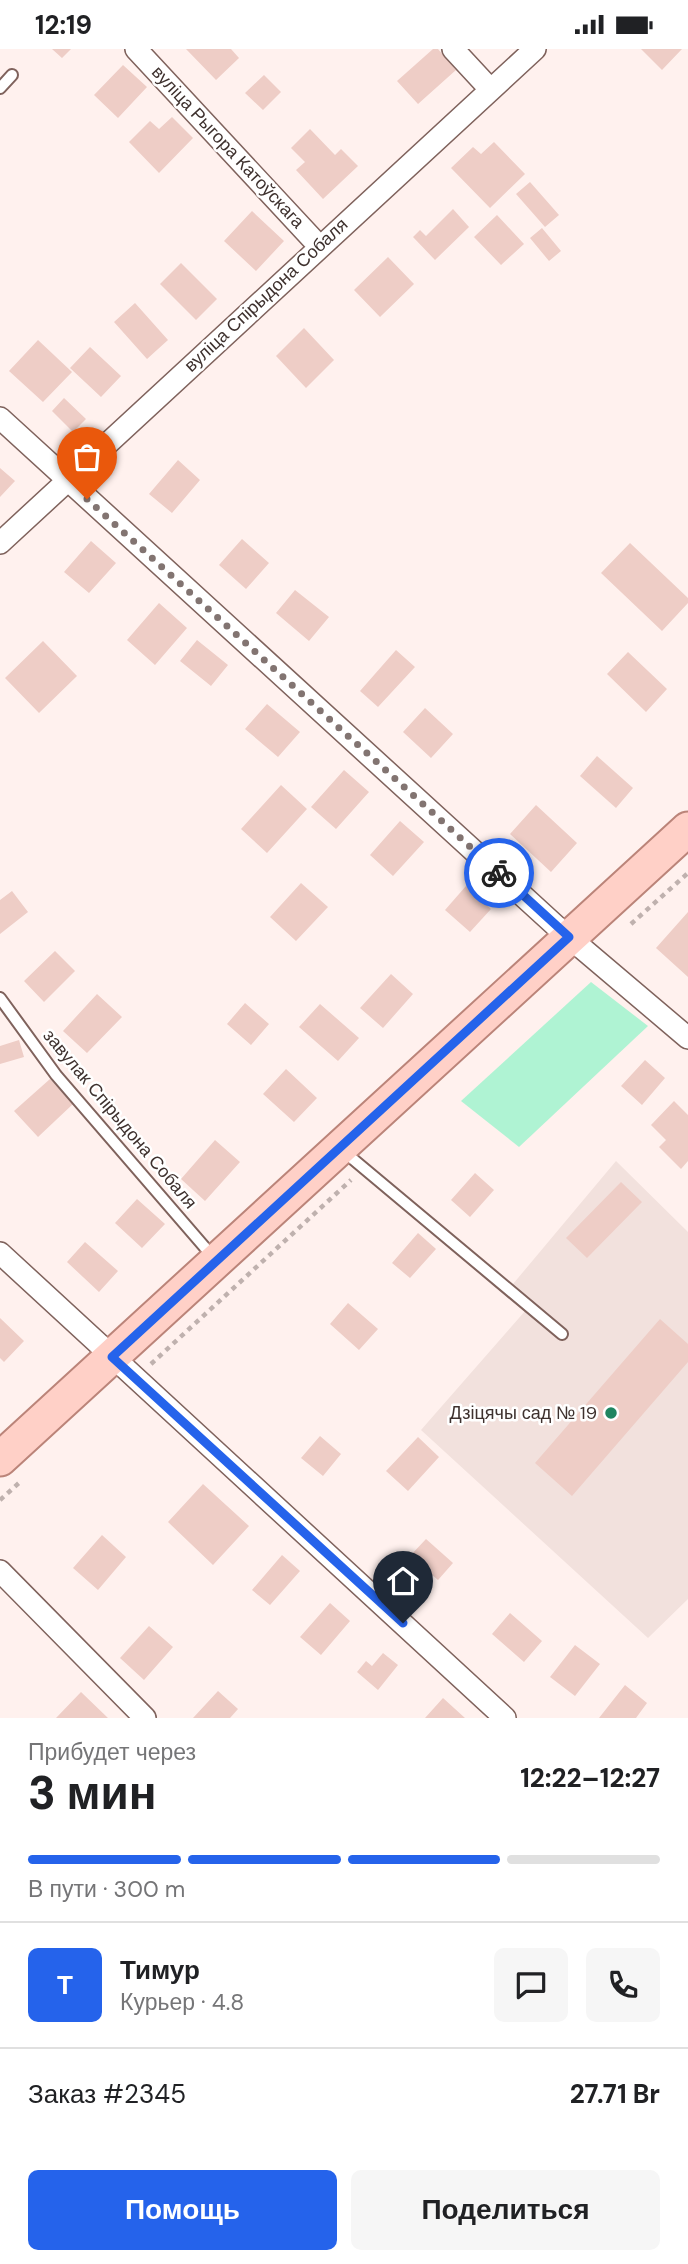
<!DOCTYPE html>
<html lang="ru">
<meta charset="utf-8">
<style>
:root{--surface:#fff;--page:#f6f6f6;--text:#202124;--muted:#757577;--line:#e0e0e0;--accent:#2563eb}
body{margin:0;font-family:"DM Sans",sans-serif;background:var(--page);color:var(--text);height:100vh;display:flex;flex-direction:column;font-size:26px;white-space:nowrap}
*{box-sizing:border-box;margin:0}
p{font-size:23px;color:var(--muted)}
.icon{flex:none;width:38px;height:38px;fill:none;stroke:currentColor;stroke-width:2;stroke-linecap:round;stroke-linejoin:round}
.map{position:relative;height:1669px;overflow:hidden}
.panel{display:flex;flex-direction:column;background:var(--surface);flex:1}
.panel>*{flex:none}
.pin{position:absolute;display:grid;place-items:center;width:60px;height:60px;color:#fff;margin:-72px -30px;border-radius:50% 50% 50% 0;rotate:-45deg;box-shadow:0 0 7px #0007}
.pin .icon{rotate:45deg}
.courier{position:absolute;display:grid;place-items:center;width:70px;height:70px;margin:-35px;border:5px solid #2563eb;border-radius:50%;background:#fff;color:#222;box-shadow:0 2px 9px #0007}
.summary em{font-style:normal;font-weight:800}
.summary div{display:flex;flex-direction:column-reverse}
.summary{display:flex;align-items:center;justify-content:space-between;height:119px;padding:0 28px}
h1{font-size:46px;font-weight:800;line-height:52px}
.bar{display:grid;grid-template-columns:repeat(4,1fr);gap:10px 7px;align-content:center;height:84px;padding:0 28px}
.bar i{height:9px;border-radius:5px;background:var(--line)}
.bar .current{background:var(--accent)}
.bar p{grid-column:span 4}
.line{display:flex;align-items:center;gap:18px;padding:0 28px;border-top:2px solid var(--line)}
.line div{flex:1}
.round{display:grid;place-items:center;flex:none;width:74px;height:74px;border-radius:10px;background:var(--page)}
.action{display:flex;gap:14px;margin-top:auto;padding:14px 28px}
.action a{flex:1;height:80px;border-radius:10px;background:var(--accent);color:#fff;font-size:28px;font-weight:800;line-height:80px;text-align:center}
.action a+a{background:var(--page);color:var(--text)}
.status{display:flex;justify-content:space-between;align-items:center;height:49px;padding:0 35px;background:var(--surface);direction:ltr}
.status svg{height:19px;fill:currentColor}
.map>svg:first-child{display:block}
.built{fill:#f2e1dd}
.green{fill:#aff3d3}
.building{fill:#eecdc6}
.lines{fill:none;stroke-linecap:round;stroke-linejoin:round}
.lane-casing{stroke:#7f625c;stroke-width:14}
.street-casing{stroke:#7f625c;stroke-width:24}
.primary-casing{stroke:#bb8479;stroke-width:37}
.path{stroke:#bfb1ae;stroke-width:4.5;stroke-dasharray:5 5;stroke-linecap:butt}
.lane{stroke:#fff;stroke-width:10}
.street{stroke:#fff;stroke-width:21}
.primary{stroke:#ffd0c7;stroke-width:33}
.done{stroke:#827471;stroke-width:7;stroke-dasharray:0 12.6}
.route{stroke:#2563eb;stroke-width:9}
.poi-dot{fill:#1f8560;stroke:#fff;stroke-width:2.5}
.labels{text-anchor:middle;stroke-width:5;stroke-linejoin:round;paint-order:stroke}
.street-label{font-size:18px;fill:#3e312e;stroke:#fff}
.poi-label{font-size:18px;fill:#3e312e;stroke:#fff;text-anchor:end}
</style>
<div class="status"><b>12:19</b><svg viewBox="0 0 49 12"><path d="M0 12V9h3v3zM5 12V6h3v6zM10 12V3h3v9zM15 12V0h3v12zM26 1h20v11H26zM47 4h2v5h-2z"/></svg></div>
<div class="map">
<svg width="688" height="1669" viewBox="0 0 688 1669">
<rect width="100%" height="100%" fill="#fff1ee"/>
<path class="built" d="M 616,1112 L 688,1183 L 688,1550 L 648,1589 L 421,1381 L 533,1253 L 513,1235 Z"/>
<path class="green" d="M 591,933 L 648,977 L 519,1098 L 461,1052 Z"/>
<path class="building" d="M 52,0 L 71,0 L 62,9 Z
M 186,0 L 231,0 L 239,9 L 216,31 Z
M 433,0 L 438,0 L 456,21 L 418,55 L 397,32 Z
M 641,0 L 682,0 L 662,21 Z
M 123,16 L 147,38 L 118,69 L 94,46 Z
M 264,26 L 281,43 L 263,61 L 245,44 Z
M 172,68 L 193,89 L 159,124 L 129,93 L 150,72 L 159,80 Z
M 310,80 L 335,106 L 341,100 L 358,117 L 323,150 L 296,121 L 305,113 L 291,99 Z
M 494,93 L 525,125 L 490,159 L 451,119 L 473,98 L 481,105 Z
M 530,133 L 559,166 L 545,178 L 516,145 Z
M 453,160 L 469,178 L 435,211 L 413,188 L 420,181 L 426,187 Z
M 252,162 L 284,192 L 256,222 L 224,192 Z
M 497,166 L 524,195 L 501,216 L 474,188 Z
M 542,179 L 561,202 L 549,212 L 530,189 Z
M 388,208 L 414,235 L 380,268 L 354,241 Z
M 181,214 L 217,250 L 196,271 L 160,235 Z
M 135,254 L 168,291 L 147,310 L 114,273 Z
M 304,279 L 334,311 L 306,339 L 276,307 Z
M 38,291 L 72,323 L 43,353 L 9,322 Z
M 90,298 L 121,327 L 101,348 L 70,319 Z
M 64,349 L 86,370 L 73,383 L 52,362 Z
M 178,411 L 200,431 L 172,464 L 149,445 Z
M 0,419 L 15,432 L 0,448 Z
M 242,490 L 269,514 L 246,540 L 219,516 Z
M 91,492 L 116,514 L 89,544 L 64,523 Z
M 630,494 L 688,549 L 688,554 L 662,582 L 601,524 Z
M 295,541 L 329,568 L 309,592 L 276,564 Z
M 159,554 L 187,579 L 155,616 L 127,591 Z
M 197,591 L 228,616 L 211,637 L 180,612 Z
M 43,592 L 77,627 L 39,664 L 5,629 Z
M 396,601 L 415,618 L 378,658 L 360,642 Z
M 628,603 L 667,640 L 646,663 L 607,625 Z
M 267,655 L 300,683 L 278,708 L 245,680 Z
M 425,659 L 453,685 L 431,709 L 403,683 Z
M 597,707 L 633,739 L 616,759 L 580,727 Z
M 344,721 L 369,743 L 336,780 L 311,758 Z
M 281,736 L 307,760 L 267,804 L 241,780 Z
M 536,756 L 577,794 L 551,823 L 510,785 Z
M 400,772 L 424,793 L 393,827 L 370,806 Z
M 301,834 L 328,858 L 296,892 L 270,868 Z
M 466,837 L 491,860 L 470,883 L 445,861 Z
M 12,842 L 28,863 L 0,885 L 0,851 Z
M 688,863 L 688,928 L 656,899 Z
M 55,902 L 75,922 L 44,953 L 24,932 Z
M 391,925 L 413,945 L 383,979 L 360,959 Z
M 97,945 L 122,968 L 87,1004 L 63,982 Z
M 245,954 L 269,975 L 251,996 L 227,975 Z
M 320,955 L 359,989 L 338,1012 L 299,978 Z
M 19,991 L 24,1008 L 0,1015 L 0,997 Z
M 645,1011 L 665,1029 L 642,1056 L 621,1037 Z
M 286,1020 L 317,1049 L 294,1073 L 263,1045 Z
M 50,1030 L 73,1055 L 38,1088 L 14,1062 Z
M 674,1052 L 688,1066 L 688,1112 L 681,1120 L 659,1098 L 666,1091 L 651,1076 Z
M 215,1091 L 240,1113 L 205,1152 L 181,1130 Z
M 475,1124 L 494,1141 L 470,1168 L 451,1151 Z
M 621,1133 L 642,1153 L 587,1209 L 566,1189 Z
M 137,1150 L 165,1175 L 142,1199 L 115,1174 Z
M 418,1184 L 436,1200 L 410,1229 L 392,1214 Z
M 85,1193 L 118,1222 L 99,1243 L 67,1213 Z
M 348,1254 L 378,1280 L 359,1301 L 330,1275 Z
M 0,1269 L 24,1292 L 4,1313 L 0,1309 Z
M 660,1270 L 688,1295 L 688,1313 L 572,1447 L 535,1414 Z
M 320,1387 L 341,1405 L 323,1427 L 301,1409 Z
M 418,1388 L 439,1408 L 408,1442 L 386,1422 Z
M 203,1435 L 249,1477 L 213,1516 L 168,1473 Z
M 102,1486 L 126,1508 L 98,1541 L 73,1519 Z
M 426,1490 L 453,1514 L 438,1531 L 410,1507 Z
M 282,1506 L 300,1522 L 270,1556 L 252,1541 Z
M 330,1554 L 350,1572 L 321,1606 L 300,1588 Z
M 510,1564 L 542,1592 L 524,1613 L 492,1585 Z
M 149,1577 L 173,1598 L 144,1631 L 120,1609 Z
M 575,1596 L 600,1615 L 575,1647 L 550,1628 Z
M 383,1604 L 398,1616 L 378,1641 L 357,1623 L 366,1612 L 372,1617 Z
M 625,1636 L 647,1654 L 636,1669 L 599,1669 Z
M 218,1642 L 238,1660 L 230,1669 L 193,1669 Z
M 81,1643 L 108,1669 L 56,1669 Z
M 443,1649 L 465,1669 L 425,1669 Z"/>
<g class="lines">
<g class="lane-casing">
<path id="lane" d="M 0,39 L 12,26
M 0,949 L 56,1026 L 214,1209
M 342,1101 L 562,1285"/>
</g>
<g class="street-casing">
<path id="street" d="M 136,0 L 319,197
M 453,0 L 490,40
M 0,369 L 557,878 L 688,989
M 0,494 L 535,0
M 0,1204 L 505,1669
M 0,1522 L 145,1669"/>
</g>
<g class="primary-casing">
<path id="primary" d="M 0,1410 L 688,780"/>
</g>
<path class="path" d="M 631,875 L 688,824
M 151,1315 L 351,1131
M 0,1451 L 20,1433"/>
<use href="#lane" class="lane"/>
<use href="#street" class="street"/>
<use href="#primary" class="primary"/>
</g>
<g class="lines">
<path class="done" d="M 87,450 L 499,824"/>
<path class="route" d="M 403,1574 L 112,1308 L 569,888 L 499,824"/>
</g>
<circle class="poi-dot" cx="611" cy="1364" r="7"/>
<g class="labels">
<g class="street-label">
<text transform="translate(228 98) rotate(47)" y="6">вуліца Рыгора Катоўскага</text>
<text transform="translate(266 246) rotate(-43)" y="6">вуліца Спірыдона Собаля</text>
<text transform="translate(120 1070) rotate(50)" y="6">завулак Спірыдона Собаля</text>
</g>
<g class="poi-label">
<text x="597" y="1370">Дзіцячы сад № 19</text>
</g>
</g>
</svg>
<div class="pin" style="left:87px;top:450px;background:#ea580c"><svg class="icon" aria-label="bag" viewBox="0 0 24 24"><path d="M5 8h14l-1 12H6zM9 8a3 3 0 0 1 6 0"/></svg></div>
<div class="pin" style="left:403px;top:1574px;background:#1f2937"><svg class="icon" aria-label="home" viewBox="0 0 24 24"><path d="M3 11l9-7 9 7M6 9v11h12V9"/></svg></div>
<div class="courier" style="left:499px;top:824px"><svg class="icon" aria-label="bike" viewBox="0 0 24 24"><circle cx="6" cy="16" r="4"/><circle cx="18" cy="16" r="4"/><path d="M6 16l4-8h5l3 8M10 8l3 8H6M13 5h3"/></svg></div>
</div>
<section class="panel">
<div class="summary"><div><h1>3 мин</h1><p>Прибудет через</p></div><em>12:22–12:27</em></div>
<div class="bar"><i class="current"></i><i class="current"></i><i class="current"></i><i></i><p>В пути · 300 m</p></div>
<div class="line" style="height:126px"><b class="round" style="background:var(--accent);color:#fff">Т</b><div><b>Тимур</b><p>Курьер · 4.8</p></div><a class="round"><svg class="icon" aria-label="chat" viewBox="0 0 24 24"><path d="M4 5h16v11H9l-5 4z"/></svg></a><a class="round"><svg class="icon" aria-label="phone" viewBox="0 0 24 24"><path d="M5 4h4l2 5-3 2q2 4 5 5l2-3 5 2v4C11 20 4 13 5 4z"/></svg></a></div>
<div class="line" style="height:91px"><div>Заказ #2345</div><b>27.71 Br</b></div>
<div class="action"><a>Помощь</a><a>Поделиться</a></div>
</section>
